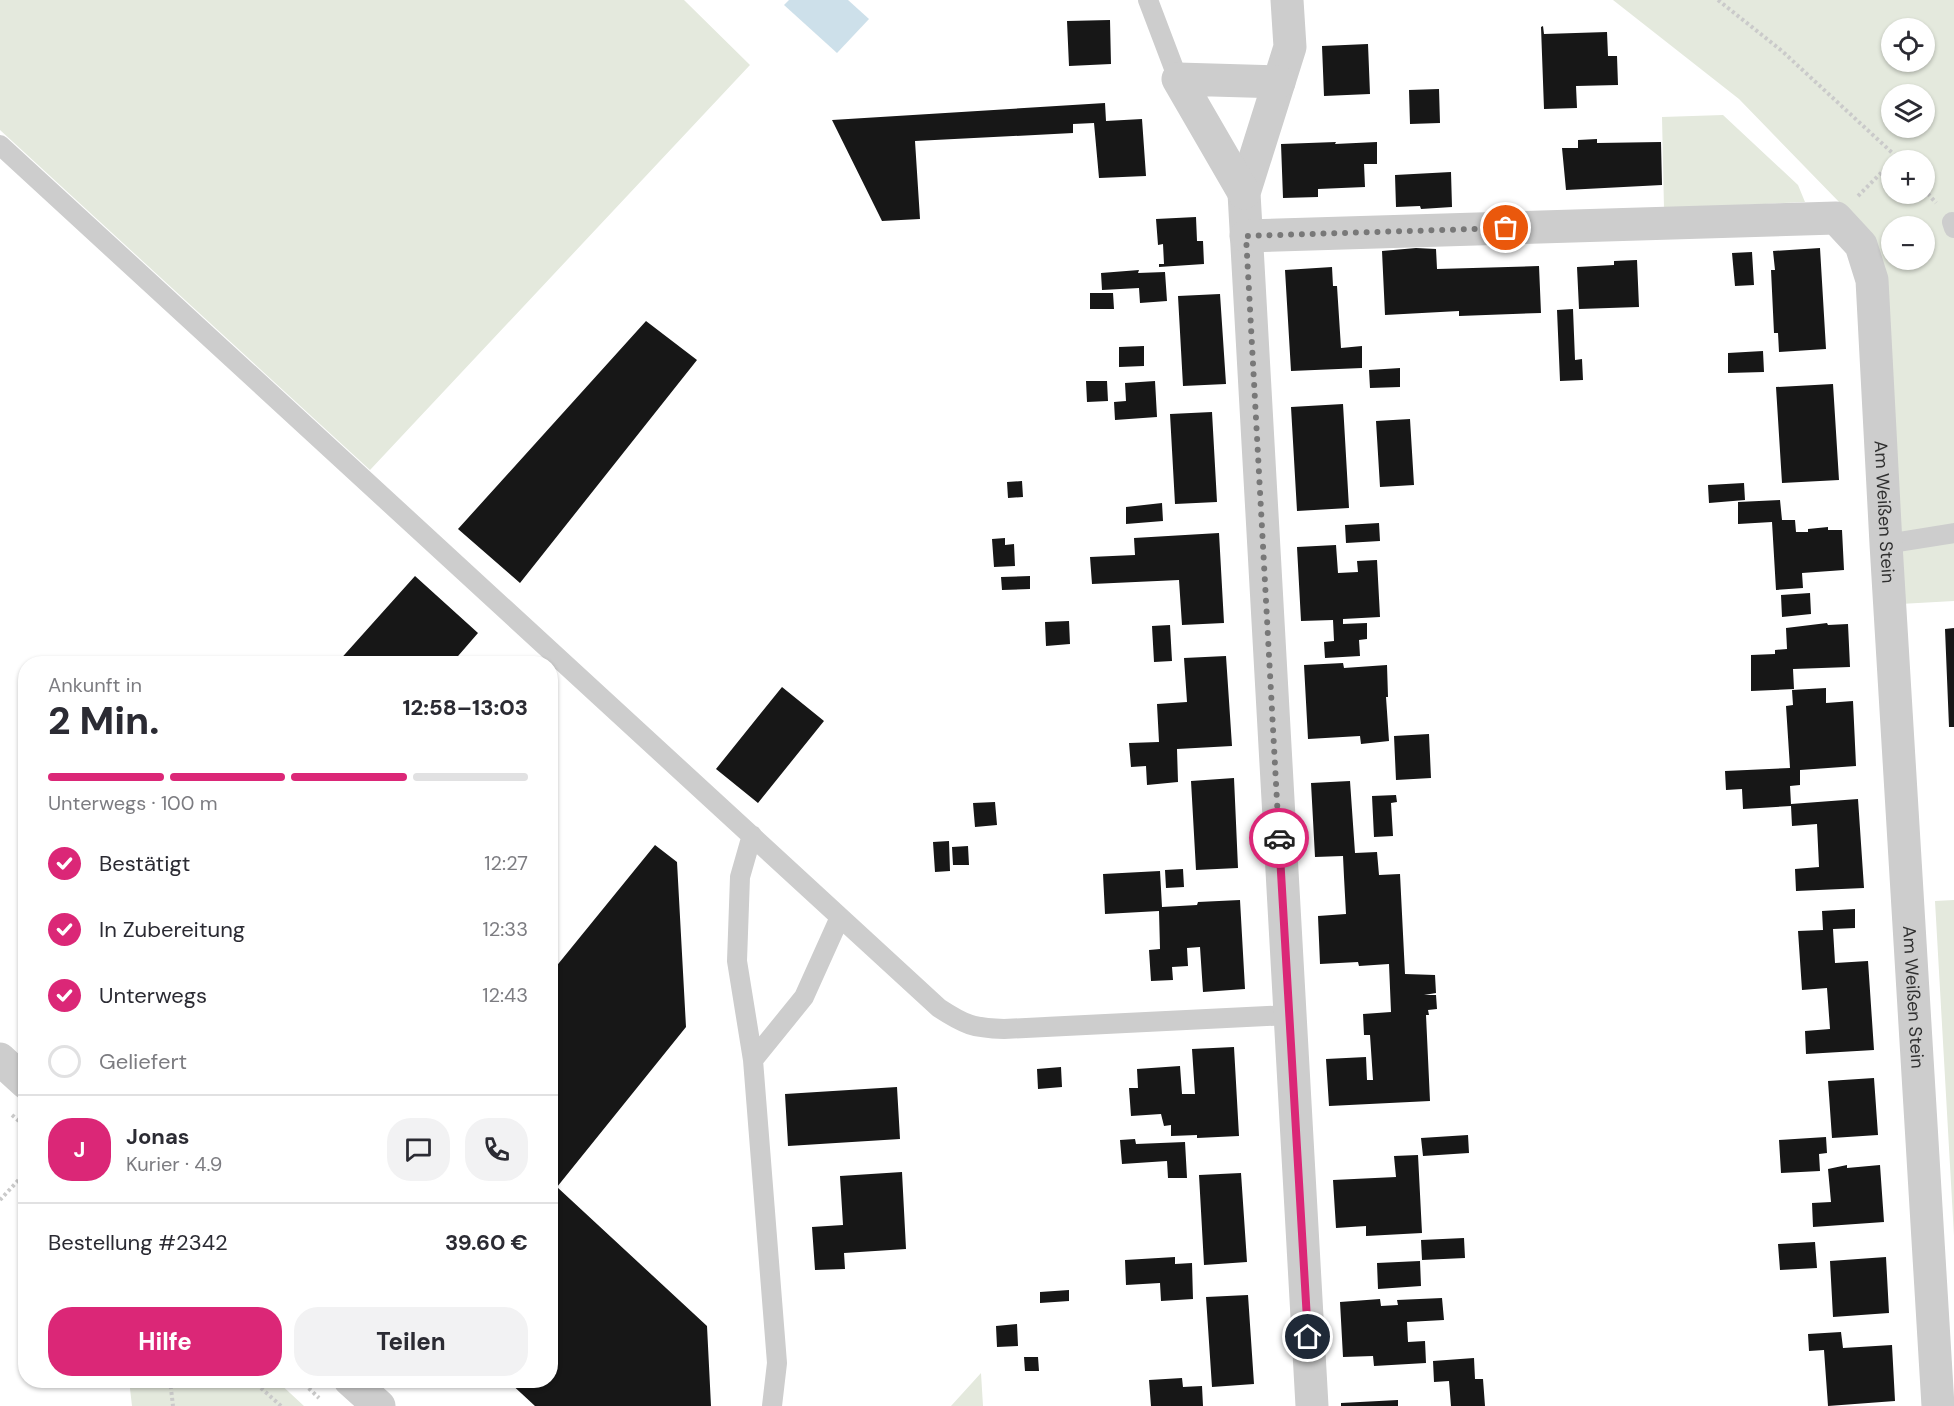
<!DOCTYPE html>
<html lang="de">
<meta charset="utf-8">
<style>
:root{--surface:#fff;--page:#f2f2f3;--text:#2b2b33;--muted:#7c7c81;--line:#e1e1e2;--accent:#db2777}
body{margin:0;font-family:"DM Sans",sans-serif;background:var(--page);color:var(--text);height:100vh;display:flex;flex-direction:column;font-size:22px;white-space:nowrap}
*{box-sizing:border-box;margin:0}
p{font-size:20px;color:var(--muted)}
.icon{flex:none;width:33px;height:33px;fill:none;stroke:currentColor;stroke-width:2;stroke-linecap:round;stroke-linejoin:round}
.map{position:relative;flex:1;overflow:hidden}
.side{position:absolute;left:18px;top:656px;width:540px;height:732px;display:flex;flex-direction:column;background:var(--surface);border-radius:24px;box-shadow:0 2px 4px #0004}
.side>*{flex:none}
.tools{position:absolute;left:1881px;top:18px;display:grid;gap:12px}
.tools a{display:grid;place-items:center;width:54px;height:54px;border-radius:50%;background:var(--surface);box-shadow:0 2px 4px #0004;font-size:30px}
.pin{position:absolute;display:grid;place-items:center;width:51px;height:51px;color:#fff;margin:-26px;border:3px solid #fff;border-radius:50%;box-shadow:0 2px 6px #0007}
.courier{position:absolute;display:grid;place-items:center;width:60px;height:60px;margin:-30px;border:4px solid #db2777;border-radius:50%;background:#fff;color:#222;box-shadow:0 2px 8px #0007}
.summary em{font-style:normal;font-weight:800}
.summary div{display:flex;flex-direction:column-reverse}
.summary{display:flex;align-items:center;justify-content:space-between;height:102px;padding:0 30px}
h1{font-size:39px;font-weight:800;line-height:45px}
.bar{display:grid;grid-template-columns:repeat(4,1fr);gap:9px 6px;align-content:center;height:72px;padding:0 30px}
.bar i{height:8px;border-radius:4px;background:var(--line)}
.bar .on{background:var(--accent)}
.bar p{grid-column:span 4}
.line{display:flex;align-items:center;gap:15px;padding:0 30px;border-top:2px solid var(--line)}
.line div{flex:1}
.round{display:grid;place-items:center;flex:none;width:63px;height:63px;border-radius:24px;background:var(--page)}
ol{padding:0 30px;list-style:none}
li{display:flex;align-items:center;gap:18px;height:66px}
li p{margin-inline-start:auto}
li .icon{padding:6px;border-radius:50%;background:var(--accent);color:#fff;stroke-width:4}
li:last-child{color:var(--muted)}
li i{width:33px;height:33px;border:3px solid var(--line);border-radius:50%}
.cta{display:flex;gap:12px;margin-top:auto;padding:12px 30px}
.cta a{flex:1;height:69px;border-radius:24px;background:var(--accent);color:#fff;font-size:24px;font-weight:800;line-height:69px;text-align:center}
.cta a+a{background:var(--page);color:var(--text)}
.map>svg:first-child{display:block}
.green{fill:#e4e9dd;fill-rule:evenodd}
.water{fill:#cde0ea}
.building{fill:#171717}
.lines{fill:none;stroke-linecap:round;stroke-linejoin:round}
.path{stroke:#cacaca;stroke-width:4;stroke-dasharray:3 3;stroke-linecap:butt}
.service{stroke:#cdcdcd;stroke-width:20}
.minor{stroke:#cdcdcd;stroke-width:33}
.tertiary{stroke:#cdcdcd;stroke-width:33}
.done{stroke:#787878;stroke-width:6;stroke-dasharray:0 10.8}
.route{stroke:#db2777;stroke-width:8}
.labels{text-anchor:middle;stroke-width:6;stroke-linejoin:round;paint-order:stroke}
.street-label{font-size:18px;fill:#303030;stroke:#fff}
</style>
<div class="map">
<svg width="1954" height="1406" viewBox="0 0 1954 1406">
<rect width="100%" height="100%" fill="#fff"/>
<path class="green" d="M 0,0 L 684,0 L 750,65 L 370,470 L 0,130 Z
M 1613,0 L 1954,0 L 1954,601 L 1900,604 L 1877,250 L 1841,204 L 1739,99 ZM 1892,28 L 1924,28 L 1924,62 L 1892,62 ZM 1892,94 L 1924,94 L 1924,128 L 1892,128 ZM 1892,160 L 1924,160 L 1924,194 L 1892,194 ZM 1892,226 L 1924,226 L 1924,260 L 1892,260 Z
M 1723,115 L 1798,185 L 1805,202 L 1664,209 L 1662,117 Z
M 1954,900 L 1954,1236 L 1935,901 Z
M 981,1373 L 983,1406 L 951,1406 Z
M 129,1380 L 276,1380 L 304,1406 L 132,1406 Z"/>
<path class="water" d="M 789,0 L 848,0 L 869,19 L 837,53 L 784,5 Z"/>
<path class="building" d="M 1110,20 L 1111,64 L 1069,66 L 1067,21 Z
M 1543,26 L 1544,34 L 1607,32 L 1608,56 L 1617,56 L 1618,85 L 1576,86 L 1577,108 L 1544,109 L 1541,27 Z
M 1368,44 L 1370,94 L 1324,96 L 1322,46 Z
M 1439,89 L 1440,123 L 1410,124 L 1409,90 Z
M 1105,103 L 1106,121 L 1142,119 L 1146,176 L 1099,178 L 1094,123 L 1073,124 L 1073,133 L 915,141 L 920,219 L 882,221 L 832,120 Z
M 1597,139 L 1597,143 L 1661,142 L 1662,185 L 1566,190 L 1562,148 L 1578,148 L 1578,140 Z
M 1336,142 L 1335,144 L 1377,142 L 1377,164 L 1364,164 L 1365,187 L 1318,189 L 1318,197 L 1283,198 L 1281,144 Z
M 1451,172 L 1452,207 L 1421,209 L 1420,206 L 1396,207 L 1395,175 Z
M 1196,217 L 1197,241 L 1203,241 L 1204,264 L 1159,267 L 1159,264 L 1164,264 L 1163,244 L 1158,245 L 1156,219 Z
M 1416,248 L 1436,249 L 1437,269 L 1539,266 L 1541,313 L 1459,316 L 1459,311 L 1385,315 L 1382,251 Z
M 1820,248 L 1826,349 L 1779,352 L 1778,333 L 1774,333 L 1771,270 L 1775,270 L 1773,251 Z
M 1752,252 L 1754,285 L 1735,286 L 1732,253 Z
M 1637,260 L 1639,307 L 1579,309 L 1577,267 L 1614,265 L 1614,261 Z
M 1332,267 L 1333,286 L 1337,286 L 1341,348 L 1362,346 L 1362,368 L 1291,371 L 1285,270 Z
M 1139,270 L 1138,273 L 1165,272 L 1167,301 L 1140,303 L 1139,288 L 1102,290 L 1101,273 Z
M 1090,293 L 1113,293 L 1114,309 L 1090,309 Z
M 1220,294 L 1226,384 L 1183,386 L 1178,296 Z
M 1573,309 L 1575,360 L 1582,359 L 1583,380 L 1560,381 L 1557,310 Z
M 646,321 L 697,360 L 520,583 L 458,529 Z
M 1144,346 L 1144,366 L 1119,367 L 1119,347 Z
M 1763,351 L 1764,372 L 1728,373 L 1728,353 Z
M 1400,368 L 1400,387 L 1370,388 L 1369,370 Z
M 1086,381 L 1107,381 L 1108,401 L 1087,402 Z
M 1155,381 L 1157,417 L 1115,420 L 1114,402 L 1126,401 L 1125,383 Z
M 1833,384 L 1839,480 L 1782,483 L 1776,387 Z
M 1343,404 L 1349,508 L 1297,511 L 1291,407 Z
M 1212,412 L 1217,502 L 1175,504 L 1170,414 Z
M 1410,419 L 1414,485 L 1380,487 L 1376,421 Z
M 1022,481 L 1023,497 L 1008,498 L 1007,482 Z
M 1744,483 L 1745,500 L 1709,503 L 1708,485 Z
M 1780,500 L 1782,520 L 1795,520 L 1796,532 L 1808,532 L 1808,529 L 1828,527 L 1828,530 L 1842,530 L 1844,570 L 1802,573 L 1803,588 L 1776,590 L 1772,522 L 1738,524 L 1738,502 Z
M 1162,503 L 1163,521 L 1126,524 L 1126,507 Z
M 1379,523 L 1380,541 L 1346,543 L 1345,525 Z
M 1219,533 L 1224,623 L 1182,625 L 1179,580 L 1092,584 L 1090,557 L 1135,555 L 1134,538 Z
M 1005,538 L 1005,545 L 1014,544 L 1015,566 L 994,567 L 992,539 Z
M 1336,545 L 1338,573 L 1358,572 L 1357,561 L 1377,560 L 1380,617 L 1343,619 L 1343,624 L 1367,623 L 1367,639 L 1359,640 L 1360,656 L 1325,658 L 1324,642 L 1334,641 L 1333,620 L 1301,621 L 1297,547 Z
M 415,576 L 478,633 L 452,663 L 337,663 Z
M 1030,576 L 1030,589 L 1002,590 L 1001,577 Z
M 1810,593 L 1811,614 L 1782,617 L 1781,595 Z
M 1069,621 L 1070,644 L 1046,646 L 1045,622 Z
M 1827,623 L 1828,625 L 1848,624 L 1850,667 L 1793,669 L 1794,689 L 1751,691 L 1751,655 L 1775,654 L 1775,650 L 1787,649 L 1786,628 Z
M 1170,625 L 1172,661 L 1154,662 L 1152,626 Z
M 1954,628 L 1954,727 L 1949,727 L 1945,629 Z
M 1226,656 L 1232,746 L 1177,749 L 1178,782 L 1147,785 L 1146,766 L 1131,767 L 1129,743 L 1159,742 L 1157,704 L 1187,702 L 1184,658 Z
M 1343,663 L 1344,668 L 1387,665 L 1388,697 L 1386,697 L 1389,741 L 1361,744 L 1360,736 L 1308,739 L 1304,665 Z
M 782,687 L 824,721 L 758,803 L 716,769 Z
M 1826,688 L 1826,703 L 1853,701 L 1856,766 L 1800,770 L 1800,785 L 1790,786 L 1791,804 L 1858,799 L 1864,888 L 1796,891 L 1795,869 L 1819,867 L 1817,824 L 1792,826 L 1791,806 L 1743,809 L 1742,789 L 1726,790 L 1725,771 L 1790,768 L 1786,706 L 1793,705 L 1792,690 Z
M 1429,734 L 1431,778 L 1396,780 L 1394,736 Z
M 1234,778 L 1238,868 L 1196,870 L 1191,781 Z
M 1350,781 L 1355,853 L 1377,852 L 1379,875 L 1400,874 L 1405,974 L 1435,975 L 1436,993 L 1424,995 L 1436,995 L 1437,1009 L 1428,1010 L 1429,1015 L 1426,1015 L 1430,1101 L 1329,1106 L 1326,1059 L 1366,1057 L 1367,1080 L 1373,1080 L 1370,1035 L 1364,1035 L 1363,1014 L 1391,1012 L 1389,964 L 1359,966 L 1358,962 L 1320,964 L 1318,916 L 1346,914 L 1344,877 L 1343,856 L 1315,857 L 1311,783 Z
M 1396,795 L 1397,802 L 1391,803 L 1393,836 L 1374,837 L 1372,796 Z
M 995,802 L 997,825 L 975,827 L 973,803 Z
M 949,841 L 950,871 L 935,872 L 933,842 Z
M 655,845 L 677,862 L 686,1027 L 557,1187 L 707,1326 L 711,1406 L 535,1406 L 507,1380 L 550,1380 L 550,974 Z
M 968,846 L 969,865 L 953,865 L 952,847 Z
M 1183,869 L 1184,887 L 1166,888 L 1165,870 Z
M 1160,871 L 1162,907 L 1197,905 L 1198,902 L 1240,900 L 1245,989 L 1203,992 L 1200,947 L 1187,948 L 1188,966 L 1172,967 L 1173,980 L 1151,981 L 1149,950 L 1160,949 L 1159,911 L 1105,914 L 1103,874 Z
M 1855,909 L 1855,928 L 1833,929 L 1835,963 L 1868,961 L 1874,1050 L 1806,1054 L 1805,1031 L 1830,1029 L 1827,988 L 1802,990 L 1798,931 L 1823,930 L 1822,911 Z
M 1234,1047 L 1239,1136 L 1197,1138 L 1197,1135 L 1171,1136 L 1171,1125 L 1164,1126 L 1161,1114 L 1131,1116 L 1129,1088 L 1138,1088 L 1137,1069 L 1180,1066 L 1182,1094 L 1195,1094 L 1192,1049 Z
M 1061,1067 L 1062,1087 L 1038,1089 L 1037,1069 Z
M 1874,1078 L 1878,1135 L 1832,1138 L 1828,1081 Z
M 897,1087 L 900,1139 L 788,1146 L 785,1094 Z
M 1468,1135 L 1469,1153 L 1423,1156 L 1421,1138 Z
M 1826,1137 L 1827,1153 L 1819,1154 L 1820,1171 L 1781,1173 L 1779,1140 Z
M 1135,1139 L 1136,1144 L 1185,1142 L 1187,1178 L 1168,1178 L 1167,1161 L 1122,1164 L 1120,1140 Z
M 1418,1155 L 1422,1233 L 1366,1236 L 1366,1226 L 1336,1228 L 1333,1180 L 1396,1177 L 1394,1156 Z
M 1847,1165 L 1847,1168 L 1880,1165 L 1884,1222 L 1813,1227 L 1812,1203 L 1831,1202 L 1828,1169 Z
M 902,1172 L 906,1249 L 844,1253 L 845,1269 L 815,1270 L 812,1227 L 843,1225 L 840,1176 Z
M 1241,1173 L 1247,1262 L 1204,1265 L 1199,1175 Z
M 1464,1238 L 1465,1258 L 1422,1260 L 1421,1240 Z
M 1815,1242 L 1817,1268 L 1780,1270 L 1778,1244 Z
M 1175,1257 L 1175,1264 L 1192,1263 L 1193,1299 L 1161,1301 L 1160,1283 L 1126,1285 L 1125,1260 Z
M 1886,1257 L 1889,1313 L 1833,1317 L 1830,1261 Z
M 1420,1261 L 1421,1286 L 1378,1289 L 1377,1263 Z
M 1069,1290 L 1069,1301 L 1040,1303 L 1040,1292 Z
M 1248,1295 L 1254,1384 L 1212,1387 L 1206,1297 Z
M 1442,1298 L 1444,1320 L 1407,1322 L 1408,1342 L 1425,1341 L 1426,1363 L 1374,1366 L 1373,1356 L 1343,1357 L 1340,1302 L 1380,1299 L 1381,1306 L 1398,1305 L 1397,1300 Z
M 1017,1324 L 1018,1346 L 997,1347 L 996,1326 Z
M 1841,1332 L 1843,1348 L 1892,1345 L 1895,1401 L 1828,1406 L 1824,1350 L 1809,1351 L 1808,1334 Z
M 1024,1357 L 1038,1357 L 1039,1371 L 1025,1371 Z
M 1474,1358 L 1475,1379 L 1483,1379 L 1485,1406 L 1451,1406 L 1449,1381 L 1434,1382 L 1433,1361 Z
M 1182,1378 L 1183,1387 L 1202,1386 L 1203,1406 L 1151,1406 L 1149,1380 Z
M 1398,1400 L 1398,1406 L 1341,1406 L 1341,1403 Z"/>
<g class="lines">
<path class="path" d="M 1718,0 L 1782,51 L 1900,160
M 1924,189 L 1936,203
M 1858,196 L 1892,162
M 12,1115 L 26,1127
M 0,1200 L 26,1172
M 170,1380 L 173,1406
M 252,1380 L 281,1406
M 300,1380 L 319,1398"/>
<path class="service" d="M 1148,0 L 1178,79
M 0,145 L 939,1008 C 965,1025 973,1028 1004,1029 L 1289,1015
M 1952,222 L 1954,228
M 1886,544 L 1954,533
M 752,835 L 740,877 L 737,961 L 753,1060 L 777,1363 L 772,1406
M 753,1060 L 804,997 L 840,917"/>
<g class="minor">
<path d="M 1287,0 L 1290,47 L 1244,193 L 1312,1406"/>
<path d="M 1244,193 L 1178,79 L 1279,82"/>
<path id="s1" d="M 1246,236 L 1836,218 L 1861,245 L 1872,280 L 1886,544 L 1938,1406"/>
</g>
<path class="tertiary" d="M 0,1059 L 26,1083
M 350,1380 L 379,1406"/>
</g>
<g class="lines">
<path class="done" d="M 1279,838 L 1246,236 L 1506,228"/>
<path class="route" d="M 1279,838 L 1308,1337"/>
</g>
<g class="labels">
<g class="street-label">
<text dy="6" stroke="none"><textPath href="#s1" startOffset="896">Am Weißen Stein</textPath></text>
<text dy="6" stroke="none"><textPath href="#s1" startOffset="1382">Am Weißen Stein</textPath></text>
</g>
</g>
</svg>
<div class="tools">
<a><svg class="icon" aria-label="locate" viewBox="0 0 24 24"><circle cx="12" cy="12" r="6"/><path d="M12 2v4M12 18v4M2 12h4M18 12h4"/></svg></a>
<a><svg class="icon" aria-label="layers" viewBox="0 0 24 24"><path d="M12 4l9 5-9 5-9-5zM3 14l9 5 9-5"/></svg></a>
<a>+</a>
<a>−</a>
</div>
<div class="pin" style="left:1506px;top:228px;background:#ea580c"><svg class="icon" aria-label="bag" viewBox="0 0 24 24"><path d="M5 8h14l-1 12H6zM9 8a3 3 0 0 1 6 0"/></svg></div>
<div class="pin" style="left:1308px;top:1337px;background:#1f2937"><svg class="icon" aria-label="home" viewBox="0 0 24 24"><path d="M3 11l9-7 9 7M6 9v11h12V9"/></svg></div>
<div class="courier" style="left:1279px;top:838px"><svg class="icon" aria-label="car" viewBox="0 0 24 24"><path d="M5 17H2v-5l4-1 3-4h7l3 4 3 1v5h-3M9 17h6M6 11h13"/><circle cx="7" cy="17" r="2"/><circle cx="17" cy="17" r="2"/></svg></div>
<section class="side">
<div class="summary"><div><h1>2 Min.</h1><p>Ankunft in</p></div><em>12:58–13:03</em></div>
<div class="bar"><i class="on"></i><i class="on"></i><i class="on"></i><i></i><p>Unterwegs · 100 m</p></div>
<ol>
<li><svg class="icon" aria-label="check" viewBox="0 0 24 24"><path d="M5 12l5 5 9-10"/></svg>Bestätigt<p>12:27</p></li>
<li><svg class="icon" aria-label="check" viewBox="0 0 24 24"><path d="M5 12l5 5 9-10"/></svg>In Zubereitung<p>12:33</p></li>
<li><svg class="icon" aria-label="check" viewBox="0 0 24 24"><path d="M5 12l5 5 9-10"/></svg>Unterwegs<p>12:43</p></li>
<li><i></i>Geliefert</li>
</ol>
<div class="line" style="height:108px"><b class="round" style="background:var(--accent);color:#fff">J</b><div><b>Jonas</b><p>Kurier · 4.9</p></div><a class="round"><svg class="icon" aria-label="chat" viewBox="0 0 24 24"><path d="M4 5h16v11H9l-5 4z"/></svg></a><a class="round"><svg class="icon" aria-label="phone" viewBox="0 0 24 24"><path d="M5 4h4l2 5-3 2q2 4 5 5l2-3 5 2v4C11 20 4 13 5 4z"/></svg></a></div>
<div class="line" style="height:78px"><div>Bestellung #2342</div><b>39.60 €</b></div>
<div class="cta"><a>Hilfe</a><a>Teilen</a></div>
</section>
</div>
